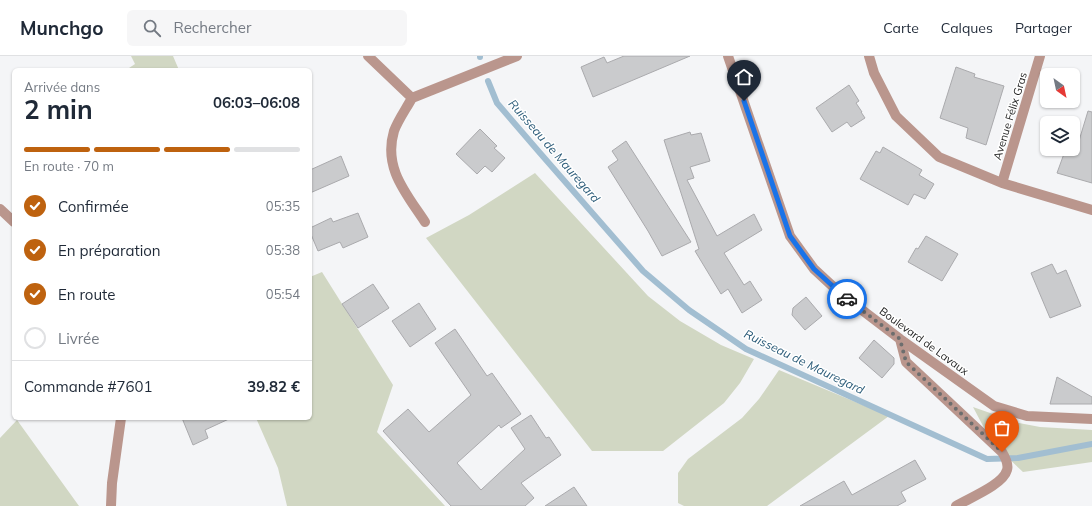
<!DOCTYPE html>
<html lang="fr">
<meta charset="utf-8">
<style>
:root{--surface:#fff;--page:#f6f6f7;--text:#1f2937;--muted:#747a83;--line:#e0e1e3;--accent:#be620f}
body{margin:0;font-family:Mulish,sans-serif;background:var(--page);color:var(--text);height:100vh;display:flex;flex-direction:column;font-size:15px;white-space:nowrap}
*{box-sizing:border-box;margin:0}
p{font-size:13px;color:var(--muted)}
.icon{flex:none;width:22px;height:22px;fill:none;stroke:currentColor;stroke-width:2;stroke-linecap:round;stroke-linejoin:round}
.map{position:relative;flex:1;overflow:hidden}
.panel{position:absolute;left:12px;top:12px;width:300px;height:352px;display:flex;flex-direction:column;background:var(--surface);border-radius:6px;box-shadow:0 1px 3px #0004}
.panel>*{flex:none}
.needle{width:26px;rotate:147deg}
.controls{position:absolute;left:1040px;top:12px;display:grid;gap:8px}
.controls a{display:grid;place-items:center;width:40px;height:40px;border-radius:6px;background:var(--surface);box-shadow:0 1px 3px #0004;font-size:20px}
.pin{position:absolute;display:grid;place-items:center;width:34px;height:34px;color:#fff;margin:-41px -17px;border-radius:50% 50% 50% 0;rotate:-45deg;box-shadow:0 0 4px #0007}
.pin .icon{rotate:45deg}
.courier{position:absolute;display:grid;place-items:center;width:40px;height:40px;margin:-20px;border:3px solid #1a73e8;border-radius:50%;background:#fff;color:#222;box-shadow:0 1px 5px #0007}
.summary em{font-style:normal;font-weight:700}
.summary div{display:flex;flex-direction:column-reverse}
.summary{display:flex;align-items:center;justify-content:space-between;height:68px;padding:0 12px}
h1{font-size:26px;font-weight:700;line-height:30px}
.bar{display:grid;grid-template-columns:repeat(4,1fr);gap:6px 4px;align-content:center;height:48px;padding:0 12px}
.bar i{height:5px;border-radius:3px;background:var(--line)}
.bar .active{background:var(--accent)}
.bar p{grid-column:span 4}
.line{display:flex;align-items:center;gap:10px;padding:0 12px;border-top:1px solid var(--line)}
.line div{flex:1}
ol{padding:0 12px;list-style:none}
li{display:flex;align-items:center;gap:12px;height:44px}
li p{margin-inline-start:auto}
li .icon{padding:4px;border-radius:50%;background:var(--accent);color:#fff;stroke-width:4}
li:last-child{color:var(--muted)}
li i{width:22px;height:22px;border:2px solid var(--line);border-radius:50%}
header{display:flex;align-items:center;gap:24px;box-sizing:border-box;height:56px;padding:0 20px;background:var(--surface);border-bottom:1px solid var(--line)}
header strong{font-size:19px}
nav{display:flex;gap:22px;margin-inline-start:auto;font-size:14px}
.search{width:280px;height:36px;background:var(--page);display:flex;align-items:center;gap:10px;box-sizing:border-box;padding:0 14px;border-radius:6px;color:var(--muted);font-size:15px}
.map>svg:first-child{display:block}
.green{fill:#d1d7c3}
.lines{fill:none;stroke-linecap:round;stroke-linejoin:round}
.stream{stroke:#a2bed1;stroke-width:6}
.building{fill:#cacbcd;stroke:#aaaaad}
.minor{stroke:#ba968d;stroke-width:10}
.done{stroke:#6d6e6e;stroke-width:4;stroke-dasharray:0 7.2}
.route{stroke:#1a73e8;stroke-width:5}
.labels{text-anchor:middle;stroke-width:3;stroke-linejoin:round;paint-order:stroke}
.street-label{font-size:11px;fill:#242525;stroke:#fff}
.water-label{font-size:12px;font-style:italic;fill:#2d5d7a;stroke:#fff}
</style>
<header>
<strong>Munchgo</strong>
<div class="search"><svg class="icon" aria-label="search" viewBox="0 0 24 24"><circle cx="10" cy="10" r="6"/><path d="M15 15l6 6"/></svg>Rechercher</div>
<nav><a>Carte</a><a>Calques</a><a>Partager</a></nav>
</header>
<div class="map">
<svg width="1092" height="450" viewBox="0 0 1092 450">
<rect width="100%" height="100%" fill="#f4f5f7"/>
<path class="green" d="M 131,0 L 173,0 L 179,14 L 126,14 L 135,8 Z
M 535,117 L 648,240 L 680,265 L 721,289 L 754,303 L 740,327 L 724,347 L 663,395 L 592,395 L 426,182 L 469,159 Z
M 322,216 L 393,329 L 377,376 L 445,450 L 287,450 L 278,412 L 256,362 L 310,362 L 310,221 Z
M 779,314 L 889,360 L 767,450 L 684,450 L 678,447 L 678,417 L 688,403 L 742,362 L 759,343 Z
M 973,351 L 1019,367 L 1040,371 L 1092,374 L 1092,406 L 1023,416 L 992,387 Z
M 17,364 L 79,450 L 0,450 L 0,382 Z"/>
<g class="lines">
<path class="stream" d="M 480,0 L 480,1
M 488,25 L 497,47 L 540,97 L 643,215 L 689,254 L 746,293 L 987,403 L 1018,402 L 1092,388"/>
</g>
<path class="building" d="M 624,0 L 690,0 L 593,41 L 581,11 L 604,1 L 607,7 Z
M 956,11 L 975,18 L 974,21 L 1004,30 L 986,89 L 966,82 L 968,72 L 940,62 Z
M 849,29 L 859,45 L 856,47 L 862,56 L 861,56 L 865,62 L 851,71 L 847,66 L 832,76 L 816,52 Z
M 1088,55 L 1092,56 L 1092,127 L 1057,117 L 1065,95 L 1075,98 Z
M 480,73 L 497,90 L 494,92 L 505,102 L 492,116 L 485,110 L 477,118 L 456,98 Z
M 690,76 L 691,79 L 701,77 L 710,105 L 690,111 L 694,122 L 687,124 L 717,180 L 754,158 L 762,174 L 724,197 L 744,229 L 750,225 L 762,244 L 742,257 L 728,233 L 721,238 L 695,195 L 699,193 L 664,84 Z
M 626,85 L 691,186 L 662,200 L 648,175 L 608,111 L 618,104 L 612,95 Z
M 883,91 L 922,114 L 919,119 L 934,128 L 925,143 L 914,138 L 908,149 L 860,123 L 876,95 L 880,97 Z
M 341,100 L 349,120 L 310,137 L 310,114 Z
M 358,157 L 368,181 L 343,192 L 340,186 L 318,195 L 310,176 L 310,172 L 331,162 L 333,166 Z
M 926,180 L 958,198 L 942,225 L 908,206 L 916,192 L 918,193 Z
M 1052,208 L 1057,218 L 1066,214 L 1081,250 L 1050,262 L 1031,217 Z
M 373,228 L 389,252 L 358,272 L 342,248 Z
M 806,241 L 822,260 L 805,274 L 792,259 L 793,252 Z
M 419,247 L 436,273 L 410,291 L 392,265 Z
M 455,273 L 487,320 L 492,317 L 521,358 L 501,372 L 499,369 L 457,407 L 481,434 L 525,393 L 511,372 L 531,359 L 546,382 L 549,381 L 561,399 L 521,427 L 534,442 L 525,450 L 451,450 L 383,375 L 408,353 L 429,376 L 471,339 L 435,287 Z
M 874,284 L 894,302 L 894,308 L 882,322 L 859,302 Z
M 1057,321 L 1092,341 L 1092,348 L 1050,348 Z
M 182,362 L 231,362 L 205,374 L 208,382 L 193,389 Z
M 915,404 L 926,423 L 901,436 L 906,445 L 897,450 L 800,450 L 844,425 L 852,439 Z
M 574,431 L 587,450 L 545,450 Z"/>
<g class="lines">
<path class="minor" d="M 368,0 L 412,42
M 728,0 L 790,180 L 814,213 L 841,238 L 900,283 L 994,350 L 1027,360 L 1092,363
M 869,0 L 874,17 L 896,60 L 939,101 L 1002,127 L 1092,154
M 1002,127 L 1040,0
M 0,153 L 14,166
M 425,166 C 406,137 383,112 394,75 C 398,64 406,53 412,42 L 517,0
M 900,283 L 906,306 L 1002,396 C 1005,401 1009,408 1007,414 C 1003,429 969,442 956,450
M 111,450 L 112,427 L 121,362"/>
</g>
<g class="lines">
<path class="done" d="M 847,243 L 900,283 L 906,306 L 1002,396"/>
<path class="route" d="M 744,45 L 790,180 L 814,213 L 847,243"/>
</g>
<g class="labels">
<g class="street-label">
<text transform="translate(1010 60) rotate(-73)" y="4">Avenue Félix Gras</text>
<text transform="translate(924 285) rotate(36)" y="4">Boulevard de Lavaux</text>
</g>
<g class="water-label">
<text transform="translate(554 95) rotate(49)" y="4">Ruisseau de Mauregard</text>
<text transform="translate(804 306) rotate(26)" y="4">Ruisseau de Mauregard</text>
</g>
</g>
</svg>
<div class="controls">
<a><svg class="needle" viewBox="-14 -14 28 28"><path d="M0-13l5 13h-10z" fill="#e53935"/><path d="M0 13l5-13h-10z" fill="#747a83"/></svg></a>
<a><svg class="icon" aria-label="layers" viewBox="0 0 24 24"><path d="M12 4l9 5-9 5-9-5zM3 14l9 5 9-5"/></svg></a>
</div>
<div class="pin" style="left:1002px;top:396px;background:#ea580c"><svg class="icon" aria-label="bag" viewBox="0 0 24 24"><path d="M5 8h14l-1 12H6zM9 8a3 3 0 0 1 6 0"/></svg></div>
<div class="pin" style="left:744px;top:45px;background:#1f2937"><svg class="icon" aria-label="home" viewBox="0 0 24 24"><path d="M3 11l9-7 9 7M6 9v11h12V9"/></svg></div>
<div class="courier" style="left:847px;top:243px"><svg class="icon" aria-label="car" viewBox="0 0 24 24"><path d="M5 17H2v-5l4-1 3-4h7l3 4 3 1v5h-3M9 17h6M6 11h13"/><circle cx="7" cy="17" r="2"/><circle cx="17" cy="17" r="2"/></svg></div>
<section class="panel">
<div class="summary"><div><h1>2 min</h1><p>Arrivée dans</p></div><em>06:03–06:08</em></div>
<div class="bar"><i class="active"></i><i class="active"></i><i class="active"></i><i></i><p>En route · 70 m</p></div>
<ol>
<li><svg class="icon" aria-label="check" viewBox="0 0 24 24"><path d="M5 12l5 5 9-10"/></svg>Confirmée<p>05:35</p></li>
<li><svg class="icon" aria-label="check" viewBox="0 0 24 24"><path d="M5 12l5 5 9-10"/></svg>En préparation<p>05:38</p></li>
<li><svg class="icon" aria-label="check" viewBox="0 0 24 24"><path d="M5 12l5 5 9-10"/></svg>En route<p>05:54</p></li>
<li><i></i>Livrée</li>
</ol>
<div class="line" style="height:52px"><div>Commande #7601</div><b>39.82 €</b></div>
</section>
</div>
